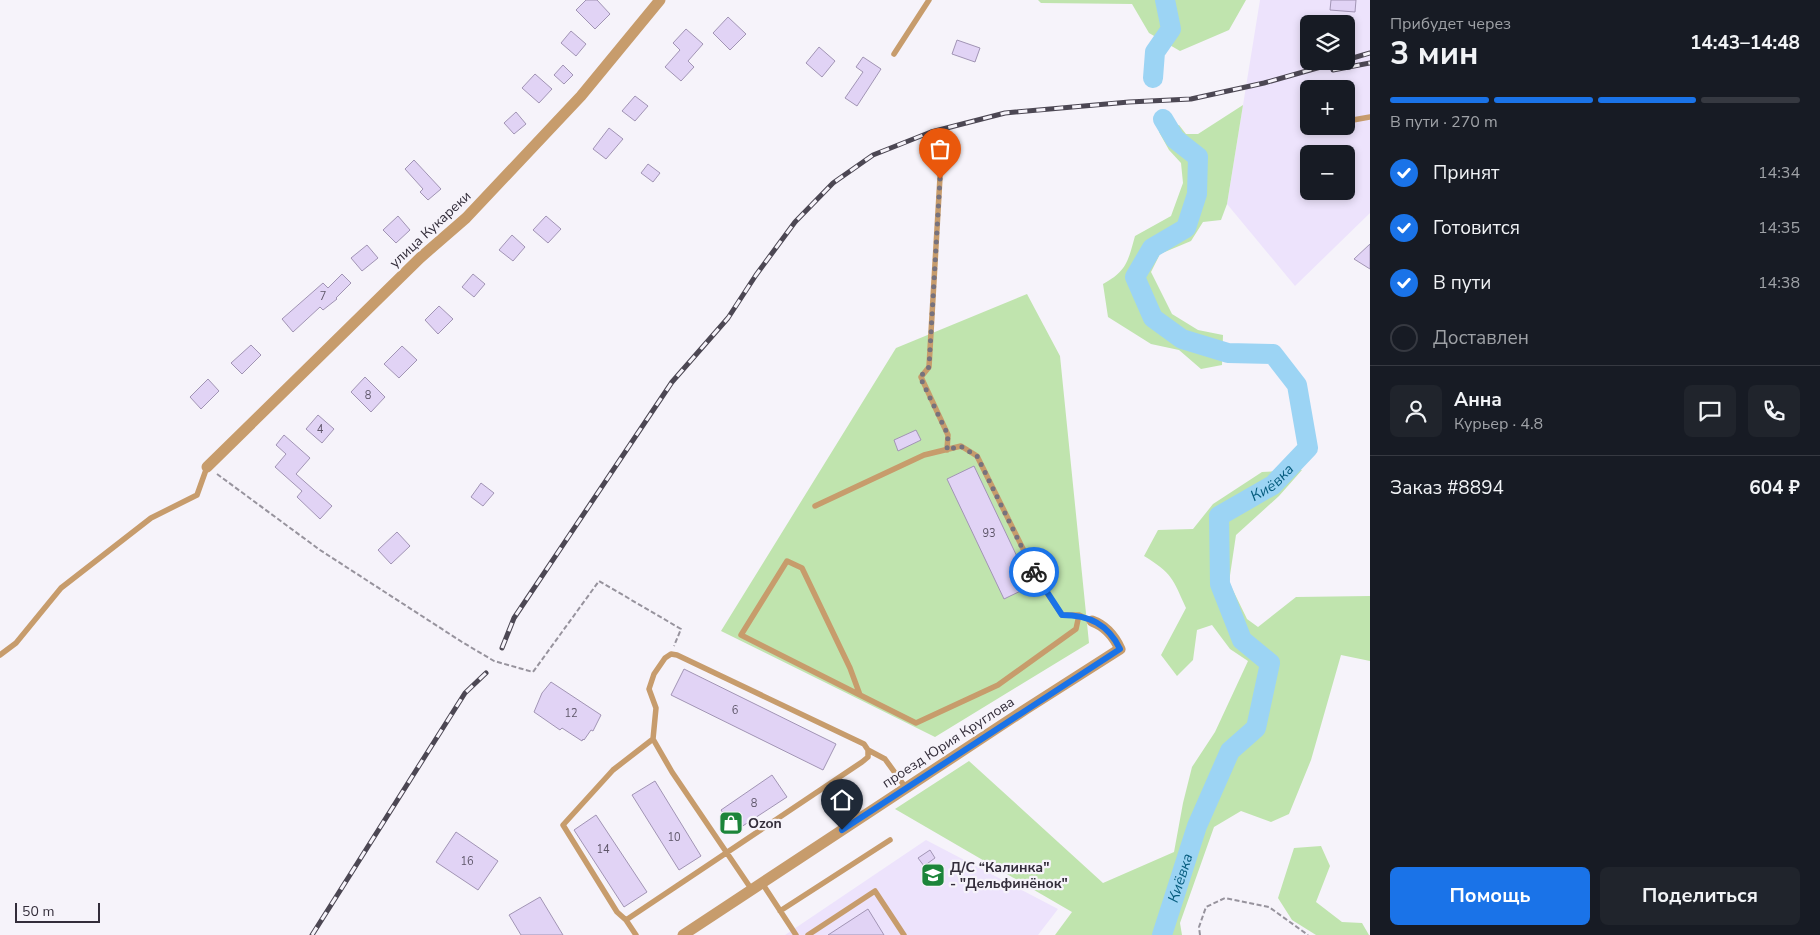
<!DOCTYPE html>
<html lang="ru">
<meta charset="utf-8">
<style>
:root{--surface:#171b24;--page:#20242c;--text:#f1f3f6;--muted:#9ea1a6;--line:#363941;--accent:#1a73e8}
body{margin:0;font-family:"Nunito Sans",sans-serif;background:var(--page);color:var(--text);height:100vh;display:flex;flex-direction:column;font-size:19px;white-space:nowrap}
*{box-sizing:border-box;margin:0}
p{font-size:16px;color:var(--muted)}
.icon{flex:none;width:28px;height:28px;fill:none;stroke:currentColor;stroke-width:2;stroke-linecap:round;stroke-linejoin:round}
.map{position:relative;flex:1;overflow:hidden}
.sheet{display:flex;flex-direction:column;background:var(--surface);width:450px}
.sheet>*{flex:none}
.fabs{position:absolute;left:1300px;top:15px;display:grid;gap:10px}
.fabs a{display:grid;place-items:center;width:55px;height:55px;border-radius:8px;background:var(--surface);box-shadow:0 2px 8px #0003;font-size:25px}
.scale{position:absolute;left:15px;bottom:12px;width:85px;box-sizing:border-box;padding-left:5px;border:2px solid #332d3a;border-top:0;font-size:14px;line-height:18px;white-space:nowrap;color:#332d3a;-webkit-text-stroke:4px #f6f3fa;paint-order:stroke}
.pin{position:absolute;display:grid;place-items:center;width:42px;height:42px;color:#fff;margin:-51px -21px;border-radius:50% 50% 50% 0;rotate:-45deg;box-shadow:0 0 5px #0007}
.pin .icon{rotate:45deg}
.courier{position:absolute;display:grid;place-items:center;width:50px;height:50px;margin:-25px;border:4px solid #1a73e8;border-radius:50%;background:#fff;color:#222;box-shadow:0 1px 6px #0007}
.summary em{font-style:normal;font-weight:700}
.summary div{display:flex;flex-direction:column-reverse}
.summary{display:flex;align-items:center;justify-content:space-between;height:85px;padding:0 20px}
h1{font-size:32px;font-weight:700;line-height:38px}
.bar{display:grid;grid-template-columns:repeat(4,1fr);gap:8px 5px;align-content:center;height:60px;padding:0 20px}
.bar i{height:6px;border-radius:4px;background:var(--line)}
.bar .selected{background:var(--accent)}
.bar p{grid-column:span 4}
.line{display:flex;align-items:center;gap:12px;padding:0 20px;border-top:1px solid var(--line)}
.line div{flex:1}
.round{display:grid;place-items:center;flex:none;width:52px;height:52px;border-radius:8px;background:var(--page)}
ol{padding:0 20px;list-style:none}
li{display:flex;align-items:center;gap:15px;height:55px}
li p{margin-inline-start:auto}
li .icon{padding:5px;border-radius:50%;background:var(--accent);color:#fff;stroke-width:4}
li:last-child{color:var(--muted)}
li i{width:28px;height:28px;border:2px solid var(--line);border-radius:50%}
.action{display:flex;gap:10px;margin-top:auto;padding:10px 20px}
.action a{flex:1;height:58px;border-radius:8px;background:var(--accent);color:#fff;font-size:20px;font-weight:700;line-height:58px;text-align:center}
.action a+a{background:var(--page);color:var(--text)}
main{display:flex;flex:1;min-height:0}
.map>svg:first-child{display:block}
.built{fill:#ede3fc;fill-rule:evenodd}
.green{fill:#c0e4ae}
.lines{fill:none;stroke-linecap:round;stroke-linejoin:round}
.river{stroke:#9cd4f4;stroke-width:20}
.building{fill:#e1d3f5;stroke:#a194b4}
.path{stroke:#97939d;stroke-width:2;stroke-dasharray:5 2.5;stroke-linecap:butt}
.service{stroke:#c79c6c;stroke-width:5.5}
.minor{stroke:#c79c6c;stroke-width:11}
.rail-casing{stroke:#4c4753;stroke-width:5}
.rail{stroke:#f6f3fa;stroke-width:3;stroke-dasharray:9;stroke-linecap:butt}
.done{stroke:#77727d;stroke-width:5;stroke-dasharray:0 9}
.route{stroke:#1a73e8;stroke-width:6}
.labels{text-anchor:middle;stroke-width:4.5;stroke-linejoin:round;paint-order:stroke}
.number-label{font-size:11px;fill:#5e5669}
.street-label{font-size:14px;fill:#332d3a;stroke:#f6f3fa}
.poi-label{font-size:14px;font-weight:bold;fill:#332d3a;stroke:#f6f3fa;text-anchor:start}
.water-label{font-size:15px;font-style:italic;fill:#065c7e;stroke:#f6f3fa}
</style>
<main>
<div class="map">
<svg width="1370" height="935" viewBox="0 0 1370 935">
<rect width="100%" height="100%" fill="#f6f3fa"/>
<path class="built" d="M 1260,0 L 1370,0 L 1370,213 L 1295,286 L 1227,204 ZM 1309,24 L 1346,24 L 1346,61 L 1309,61 ZM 1309,89 L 1346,89 L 1346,126 L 1309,126 ZM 1309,154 L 1346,154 L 1346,191 L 1309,191 Z
M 926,840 L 1058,909 L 1038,935 L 785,935 Z"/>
<path class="green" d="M 1038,0 L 1246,0 L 1229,30 L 1180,51 L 1149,33 L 1132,4 L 1041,3 Z
M 1243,105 L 1227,204 L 1221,220 L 1203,222 L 1191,241 L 1160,254 L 1151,272 L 1172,314 L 1198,330 L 1223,335 L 1222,365 L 1201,369 L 1179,350 L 1151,344 L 1108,317 L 1103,284 C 1127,271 1128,261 1135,236 L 1171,216 L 1183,183 L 1181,163 L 1169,150 L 1159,132 L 1179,125 L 1186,134 L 1198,134 Z
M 1027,294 L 1060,356 L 1089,643 L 935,737 L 721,631 L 896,348 Z
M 1302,470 L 1279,496 L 1236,535 L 1229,582 L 1247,619 L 1258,627 L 1296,597 L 1370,596 L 1370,661 L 1341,655 L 1311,760 L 1289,814 L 1271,822 L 1241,811 L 1214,827 L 1180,923 L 1182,935 L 1055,935 L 1072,912 L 895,809 L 969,761 L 1103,883 L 1174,852 L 1183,803 L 1192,767 L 1215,732 L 1248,661 L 1230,649 L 1212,625 L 1197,630 L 1193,660 L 1177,676 L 1161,655 L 1186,608 C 1173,579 1172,573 1144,556 L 1158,530 L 1193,529 L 1213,504 L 1262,472 Z
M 1321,846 L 1330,866 L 1316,902 L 1342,922 L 1362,923 L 1369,935 L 1316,935 L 1292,920 L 1278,898 L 1294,848 Z"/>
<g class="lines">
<g class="river">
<path d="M 1153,78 L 1155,52 L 1171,29 L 1165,0"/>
<path id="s1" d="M 1162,935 L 1197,826 L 1230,751 L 1256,728 L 1270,663 L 1242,640 L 1220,584 L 1219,516 L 1273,485 L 1308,448 L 1297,385 L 1273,354 L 1228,353 L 1182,339 L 1153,318 L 1135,277 L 1152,248 L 1186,228 L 1197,194 L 1198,157 L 1175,139 L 1163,119"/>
</g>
</g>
<path class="building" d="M 586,0 L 597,0 L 610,14 L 595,29 L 576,10 Z
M 1331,0 L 1356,0 L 1355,12 L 1330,10 Z
M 728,17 L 746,34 L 730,50 L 713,33 Z
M 686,29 L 703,44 L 688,61 L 694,67 L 681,81 L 665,67 L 680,50 L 673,43 Z
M 571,31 L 586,44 L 576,56 L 561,43 Z
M 957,40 L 980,48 L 975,62 L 952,54 Z
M 819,47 L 835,61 L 822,77 L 806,63 Z
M 863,57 L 881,69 L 857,106 L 845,98 L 863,72 L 856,67 Z
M 563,65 L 573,75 L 564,84 L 554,75 Z
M 535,74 L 552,89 L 539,103 L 522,88 Z
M 635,96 L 648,106 L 635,121 L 622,111 Z
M 516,112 L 526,124 L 514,134 L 504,123 Z
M 609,128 L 623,139 L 606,159 L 593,149 Z
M 414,160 L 441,189 L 428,200 L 420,192 L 423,189 L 405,169 Z
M 648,164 L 660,173 L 653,182 L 641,173 Z
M 398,216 L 410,230 L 396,243 L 383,230 Z
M 546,216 L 561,229 L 548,243 L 533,230 Z
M 512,235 L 525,247 L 513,261 L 499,250 Z
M 1370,244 L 1370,269 L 1354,259 Z
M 367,245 L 378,258 L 362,271 L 351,258 Z
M 342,274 L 351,283 L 336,298 L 337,299 L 323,310 L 320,307 L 293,332 L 282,319 L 323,283 L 328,288 Z
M 473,274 L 485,284 L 474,297 L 462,287 Z
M 439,306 L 453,319 L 438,334 L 425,320 Z
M 251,345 L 261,355 L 242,374 L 231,363 Z
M 402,346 L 417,360 L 399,378 L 384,364 Z
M 365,377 L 385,397 L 371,412 L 351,392 Z
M 208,379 L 219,391 L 201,409 L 190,397 Z
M 318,415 L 334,429 L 322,443 L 306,429 Z
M 916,430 L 921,440 L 898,451 L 894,440 Z
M 284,435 L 310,458 L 296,474 L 332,506 L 320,519 L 297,497 L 302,491 L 275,467 L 286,454 L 276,445 Z
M 974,466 L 1031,586 L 1004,599 L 947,479 Z
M 481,483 L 494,493 L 483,506 L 471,497 Z
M 397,532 L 410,546 L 391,564 L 378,550 Z
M 684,669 L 836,744 L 823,770 L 671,695 Z
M 551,682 L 601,715 L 593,731 L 591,730 L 584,740 L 583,739 L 582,741 L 562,728 L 560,730 L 534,712 L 542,693 Z
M 772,775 L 787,797 L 735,831 L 721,810 Z
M 655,781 L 701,856 L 679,870 L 632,795 Z
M 596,815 L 647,892 L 624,907 L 574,830 Z
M 456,832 L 498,861 L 478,890 L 436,862 Z
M 930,850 L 935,858 L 924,866 L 918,858 Z
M 540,897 L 563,935 L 521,935 L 509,915 Z
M 868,909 L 884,935 L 828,935 Z"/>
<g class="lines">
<path class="path" d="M 217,474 L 320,550 L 462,642 L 494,661 L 533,672 L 599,581 L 681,629 L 674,646
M 1200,935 L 1199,927 L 1206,907 L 1225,898 L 1269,907 L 1308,935"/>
<path class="service" d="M 894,54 L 929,0
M 1353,120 L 1370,117
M 941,160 L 929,367 L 921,377 L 948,435 L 947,450
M 815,506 L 924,455 L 961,446 L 977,456 L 1039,581 L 1062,615 L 1079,615
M 0,655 L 16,643 L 61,588 L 151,518 L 197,495 L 207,467
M 860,695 L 741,635 L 787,561 L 802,568 L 850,668 L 860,695 L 916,723 L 998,685 L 1076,629 L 1079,615 L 1092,621
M 868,750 L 885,759 L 906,788
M 762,883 L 796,935
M 780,911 L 890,840
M 626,920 L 617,912 L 563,825 L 613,770 L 653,739
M 636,935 L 626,920 C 704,867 783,815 862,762 L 868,757 L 868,750 L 864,744 L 677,655 L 671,654 L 665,658 L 654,674 L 649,689 L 656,708 L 653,739 L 672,772 L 752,890
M 808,935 L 875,891 L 904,935"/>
<path class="minor" d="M 207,467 L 420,258 L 466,218 L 581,96 L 660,0
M 683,935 L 1026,709 L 1120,649 C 1114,636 1106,626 1092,621"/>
<g class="rail-casing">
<path id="rail" d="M 1346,60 L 1370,53
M 1333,70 L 1370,63
M 502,648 L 514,618 L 672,382 L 728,318 L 756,275 L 795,222 L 833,183 L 873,155 L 931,132 L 1005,113 L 1129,102 L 1191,99 L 1264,83 L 1342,61
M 312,935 L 465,693 L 486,673"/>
</g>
<use href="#rail" class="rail"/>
</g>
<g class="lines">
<path class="done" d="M 940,179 L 929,367 L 920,377 L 948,435 L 947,450 L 960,446 L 977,456 L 1034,572"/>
<path class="route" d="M 842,830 L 1120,649 C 1108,624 1089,615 1062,615 L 1034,572"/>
</g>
<defs>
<g id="shop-square" transform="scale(1.25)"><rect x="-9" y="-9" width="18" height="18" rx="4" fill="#1c853a" stroke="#f6f3fa"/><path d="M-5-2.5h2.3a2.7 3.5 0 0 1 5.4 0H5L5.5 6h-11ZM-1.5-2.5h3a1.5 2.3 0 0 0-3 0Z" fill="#fff"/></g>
<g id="school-square" transform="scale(1.25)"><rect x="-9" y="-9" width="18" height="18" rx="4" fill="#1c853a" stroke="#f6f3fa"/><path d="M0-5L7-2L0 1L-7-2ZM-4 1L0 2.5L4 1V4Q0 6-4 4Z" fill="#fff"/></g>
</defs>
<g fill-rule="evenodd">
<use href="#shop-square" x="731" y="823"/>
<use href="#school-square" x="933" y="875"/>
</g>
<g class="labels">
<g class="number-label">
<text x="323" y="300">7</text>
<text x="368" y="399">8</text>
<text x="320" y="433">4</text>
<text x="989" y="537">93</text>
<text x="735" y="714">6</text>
<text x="571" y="717">12</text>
<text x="754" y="807">8</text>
<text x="674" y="841">10</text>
<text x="603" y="853">14</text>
<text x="467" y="865">16</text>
</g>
<g class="street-label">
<text transform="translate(430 229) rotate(-43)" y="5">улица Кукареки</text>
<text transform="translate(948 742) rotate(-33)" y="5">проезд Юрия Круглова</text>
</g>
<g class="poi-label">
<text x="748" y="828">Ozon</text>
<text x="950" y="872">Д/С “Калинка"<tspan x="950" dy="16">- "Дельфинёнок"</tspan></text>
</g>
<g class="water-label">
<text dy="5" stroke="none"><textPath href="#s1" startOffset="525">Киёвка</textPath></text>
<text dy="5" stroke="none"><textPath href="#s1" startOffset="60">Киёвка</textPath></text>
</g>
</g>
</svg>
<div class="fabs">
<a><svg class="icon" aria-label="layers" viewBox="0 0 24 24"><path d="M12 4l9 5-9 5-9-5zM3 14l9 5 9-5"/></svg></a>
<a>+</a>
<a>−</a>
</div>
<div class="scale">50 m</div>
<div class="pin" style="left:940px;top:179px;background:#ea580c"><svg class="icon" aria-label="bag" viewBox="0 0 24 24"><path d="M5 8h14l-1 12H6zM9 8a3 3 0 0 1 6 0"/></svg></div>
<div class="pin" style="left:842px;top:830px;background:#1f2937"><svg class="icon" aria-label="home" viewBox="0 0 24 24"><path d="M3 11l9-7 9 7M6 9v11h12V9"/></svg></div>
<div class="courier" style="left:1034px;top:572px"><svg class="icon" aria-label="bike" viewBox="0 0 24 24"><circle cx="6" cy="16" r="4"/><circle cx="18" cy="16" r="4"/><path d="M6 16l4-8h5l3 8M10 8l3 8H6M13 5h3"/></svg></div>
</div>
<section class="sheet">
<div class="summary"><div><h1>3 мин</h1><p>Прибудет через</p></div><em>14:43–14:48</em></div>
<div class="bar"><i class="selected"></i><i class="selected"></i><i class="selected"></i><i></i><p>В пути · 270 m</p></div>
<ol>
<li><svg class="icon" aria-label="check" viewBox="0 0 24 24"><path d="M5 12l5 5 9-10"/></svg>Принят<p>14:34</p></li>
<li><svg class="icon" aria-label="check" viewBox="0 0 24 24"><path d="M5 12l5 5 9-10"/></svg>Готовится<p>14:35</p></li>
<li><svg class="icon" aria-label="check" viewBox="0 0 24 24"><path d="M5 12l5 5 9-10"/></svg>В пути<p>14:38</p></li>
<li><i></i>Доставлен</li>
</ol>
<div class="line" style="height:90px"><a class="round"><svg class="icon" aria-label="person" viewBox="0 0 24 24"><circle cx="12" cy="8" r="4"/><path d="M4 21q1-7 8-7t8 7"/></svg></a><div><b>Анна</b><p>Курьер · 4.8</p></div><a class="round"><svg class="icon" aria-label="chat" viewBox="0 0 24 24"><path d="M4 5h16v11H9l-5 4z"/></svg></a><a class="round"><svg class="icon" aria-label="phone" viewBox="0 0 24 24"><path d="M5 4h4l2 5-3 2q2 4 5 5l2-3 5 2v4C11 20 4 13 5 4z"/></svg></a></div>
<div class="line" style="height:65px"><div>Заказ #8894</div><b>604 ₽</b></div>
<div class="action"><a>Помощь</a><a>Поделиться</a></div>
</section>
</main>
